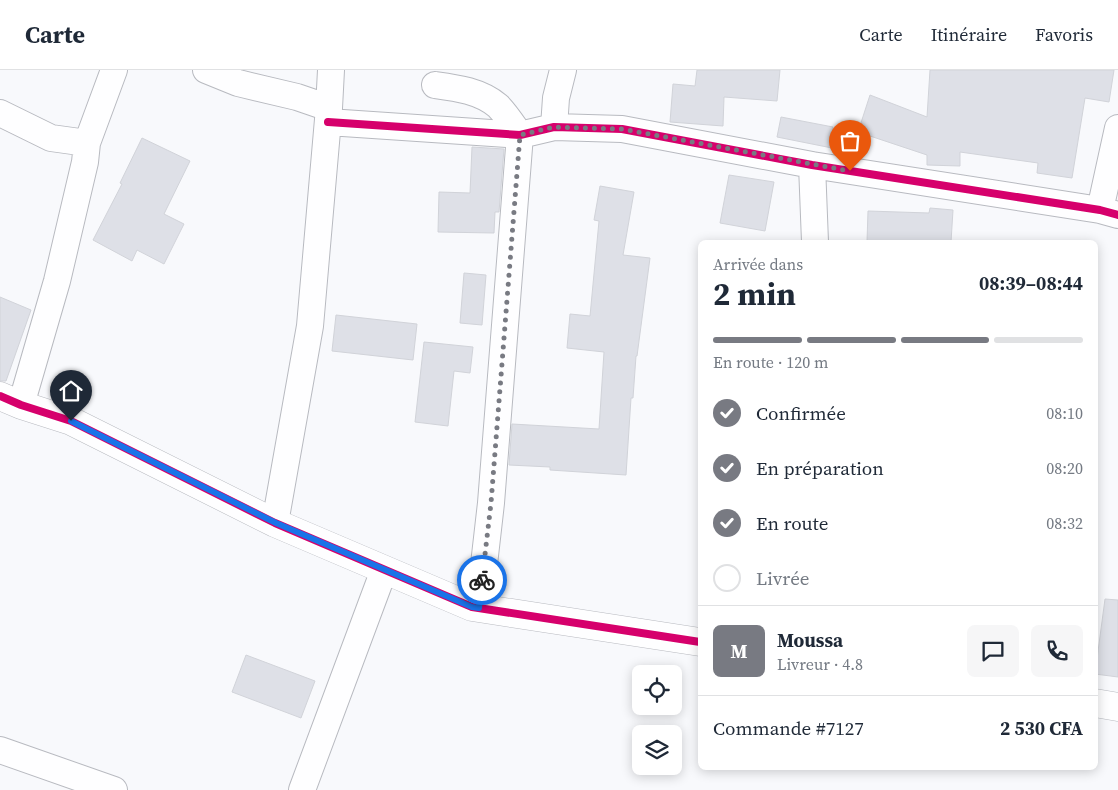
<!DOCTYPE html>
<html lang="fr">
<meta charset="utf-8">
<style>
:root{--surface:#fff;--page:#f6f6f7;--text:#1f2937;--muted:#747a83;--line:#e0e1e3;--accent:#787a82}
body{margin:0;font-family:"Source Serif 4",serif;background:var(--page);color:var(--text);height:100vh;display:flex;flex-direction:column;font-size:19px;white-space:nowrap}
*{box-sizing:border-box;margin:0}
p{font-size:16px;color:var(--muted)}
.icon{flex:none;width:28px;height:28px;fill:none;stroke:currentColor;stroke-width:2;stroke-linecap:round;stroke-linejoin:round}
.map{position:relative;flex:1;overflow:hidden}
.side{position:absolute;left:698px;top:170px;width:400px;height:530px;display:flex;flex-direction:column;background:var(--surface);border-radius:8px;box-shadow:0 2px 12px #0003}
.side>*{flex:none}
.controls{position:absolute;left:632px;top:595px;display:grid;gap:10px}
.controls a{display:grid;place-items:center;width:50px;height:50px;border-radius:8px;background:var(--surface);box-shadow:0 2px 12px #0003;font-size:25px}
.pin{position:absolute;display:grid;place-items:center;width:42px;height:42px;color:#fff;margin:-51px -21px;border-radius:50% 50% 50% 0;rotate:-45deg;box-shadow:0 0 5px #0007}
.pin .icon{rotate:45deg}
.courier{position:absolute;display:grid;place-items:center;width:50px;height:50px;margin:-25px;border:4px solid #1a73e8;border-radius:50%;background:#fff;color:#222;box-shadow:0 1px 6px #0007}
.summary em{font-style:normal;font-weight:700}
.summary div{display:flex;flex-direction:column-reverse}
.summary{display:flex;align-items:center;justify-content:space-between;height:85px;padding:0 15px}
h1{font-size:32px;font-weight:700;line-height:38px}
.bar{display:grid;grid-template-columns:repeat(4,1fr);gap:8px 5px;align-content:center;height:60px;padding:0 15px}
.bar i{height:6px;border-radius:4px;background:var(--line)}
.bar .on{background:var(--accent)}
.bar p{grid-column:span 4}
.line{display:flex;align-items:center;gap:12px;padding:0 15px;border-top:1px solid var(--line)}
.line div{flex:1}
.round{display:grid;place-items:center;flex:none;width:52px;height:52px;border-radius:8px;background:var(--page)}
ol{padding:0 15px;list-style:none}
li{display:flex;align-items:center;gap:15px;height:55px}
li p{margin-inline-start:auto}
li .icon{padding:5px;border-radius:50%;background:var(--accent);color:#fff;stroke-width:4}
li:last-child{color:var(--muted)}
li i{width:28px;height:28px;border:2px solid var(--line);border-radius:50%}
header{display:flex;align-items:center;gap:30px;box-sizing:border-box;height:70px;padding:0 25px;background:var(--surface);border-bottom:1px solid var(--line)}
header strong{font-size:24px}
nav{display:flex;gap:28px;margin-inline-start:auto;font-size:18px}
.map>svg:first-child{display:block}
.building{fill:#dee0e7;stroke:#d1d3d9}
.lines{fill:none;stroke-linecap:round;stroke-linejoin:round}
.minor-casing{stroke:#b8bac0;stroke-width:28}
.tertiary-casing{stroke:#b8bac0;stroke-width:29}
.minor{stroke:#fefeff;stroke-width:26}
.tertiary{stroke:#fefeff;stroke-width:28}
.cycleway-casing{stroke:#fff;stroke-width:11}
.cycleway{stroke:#d6006c;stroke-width:8}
.done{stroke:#787a82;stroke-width:5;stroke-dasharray:0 9}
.route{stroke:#1a73e8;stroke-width:6}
</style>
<header>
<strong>Carte</strong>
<nav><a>Carte</a><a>Itinéraire</a><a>Favoris</a></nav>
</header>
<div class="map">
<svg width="1118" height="720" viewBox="0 0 1118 720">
<rect width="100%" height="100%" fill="#f8f9fc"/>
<path class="building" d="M 697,0 L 780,0 L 777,31 L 724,27 L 723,56 L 670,52 L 673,14 L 695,16 Z
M 930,0 L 1114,0 L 1109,32 L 1085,28 L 1072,108 L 1037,103 L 1038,93 L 960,82 L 960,96 L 927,95 L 927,85 L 858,62 L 870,25 L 927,47 Z
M 781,47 L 833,57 L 832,78 L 777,67 Z
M 142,68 L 190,91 L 164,144 L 184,154 L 164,194 L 137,180 L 132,191 L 93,170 L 122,114 L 120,113 Z
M 472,77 L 504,79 L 499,142 L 495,142 L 494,163 L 438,162 L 439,122 L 470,123 Z
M 729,105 L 774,112 L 765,161 L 720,153 Z
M 600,116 L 634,122 L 623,185 L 650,188 L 637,286 L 636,286 L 633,328 L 631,328 L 626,405 L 550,400 L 550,397 L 509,395 L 512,354 L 599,359 L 604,282 L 567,278 L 570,244 L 590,246 L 599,151 L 594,150 Z
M 930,138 L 953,140 L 951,172 L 867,172 L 868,141 L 929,143 Z
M 464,203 L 486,205 L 482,255 L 460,253 Z
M 0,227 L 31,240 L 6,311 L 0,311 Z
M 336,245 L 417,254 L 413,290 L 332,281 Z
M 424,272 L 473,277 L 470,303 L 454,301 L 448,356 L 415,352 Z
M 1105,529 L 1118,530 L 1118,607 L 1095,604 Z
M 246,585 L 315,611 L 301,648 L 232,622 Z"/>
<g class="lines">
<g class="minor-casing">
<path id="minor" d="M 206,0 L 238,13 L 297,27 L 329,38
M 435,15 C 457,18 480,21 498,36 C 506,44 513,55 520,65 L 491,433 L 479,538
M 0,43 L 51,68 L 87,73
M 328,52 L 520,65 L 554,57 L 622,59 L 812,95 L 1100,140 L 1118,145
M 554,57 L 556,28 L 563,0
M 812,95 L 815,172
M 1100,140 L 1118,58
M 21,335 L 57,211 L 85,92 L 87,73 L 114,0
M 275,453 L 310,256 L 329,38 L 331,0
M 0,680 L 114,720
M 302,720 L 384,500"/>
</g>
<g class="tertiary-casing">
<path id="tertiary" d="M 0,326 L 21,335 L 71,351 L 275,453 L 472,537 L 700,572
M 1095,633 L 1118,637"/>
</g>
<use href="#minor" class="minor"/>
<use href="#tertiary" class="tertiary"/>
<g class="cycleway-casing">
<path id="cycleway" d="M 328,52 L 520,65 L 554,57 L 622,59 L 812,95 L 1100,140 L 1118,145
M 0,326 L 21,335 L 71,351 L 275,453 L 472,537 L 700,572"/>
</g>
<use href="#cycleway" class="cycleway"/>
</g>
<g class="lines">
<path class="done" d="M 482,510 L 491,433 L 520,65 L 554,57 L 622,59 L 850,101"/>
<path class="route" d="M 71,351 L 276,453 L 472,537 L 479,538 L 482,510"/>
</g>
</svg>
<div class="controls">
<a><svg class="icon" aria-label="locate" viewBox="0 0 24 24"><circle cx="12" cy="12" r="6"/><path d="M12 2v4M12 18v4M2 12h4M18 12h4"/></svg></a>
<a><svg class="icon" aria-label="layers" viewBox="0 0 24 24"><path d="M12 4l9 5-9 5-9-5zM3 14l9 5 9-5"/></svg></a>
</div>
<div class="pin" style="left:850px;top:101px;background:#ea580c"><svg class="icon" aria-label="bag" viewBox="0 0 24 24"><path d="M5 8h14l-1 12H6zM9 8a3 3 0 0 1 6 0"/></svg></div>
<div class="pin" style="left:71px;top:351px;background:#1f2937"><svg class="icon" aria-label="home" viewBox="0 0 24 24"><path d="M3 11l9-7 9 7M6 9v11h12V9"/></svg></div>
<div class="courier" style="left:482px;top:510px"><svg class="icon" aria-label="bike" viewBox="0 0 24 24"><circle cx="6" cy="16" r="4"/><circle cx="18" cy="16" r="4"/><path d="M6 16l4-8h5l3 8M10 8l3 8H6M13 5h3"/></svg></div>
<section class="side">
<div class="summary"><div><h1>2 min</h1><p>Arrivée dans</p></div><em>08:39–08:44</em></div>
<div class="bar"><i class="on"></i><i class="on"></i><i class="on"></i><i></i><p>En route · 120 m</p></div>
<ol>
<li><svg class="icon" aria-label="check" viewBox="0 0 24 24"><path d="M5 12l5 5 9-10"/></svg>Confirmée<p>08:10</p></li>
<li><svg class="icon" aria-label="check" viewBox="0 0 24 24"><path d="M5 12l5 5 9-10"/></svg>En préparation<p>08:20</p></li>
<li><svg class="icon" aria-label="check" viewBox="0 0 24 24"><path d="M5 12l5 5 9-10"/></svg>En route<p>08:32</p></li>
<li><i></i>Livrée</li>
</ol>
<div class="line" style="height:90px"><b class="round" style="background:var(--accent);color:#fff">M</b><div><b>Moussa</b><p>Livreur · 4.8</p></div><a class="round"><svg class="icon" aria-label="chat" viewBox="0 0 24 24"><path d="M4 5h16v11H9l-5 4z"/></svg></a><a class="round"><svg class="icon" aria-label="phone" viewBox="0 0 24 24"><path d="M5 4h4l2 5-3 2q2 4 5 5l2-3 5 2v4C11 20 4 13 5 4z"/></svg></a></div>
<div class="line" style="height:65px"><div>Commande #7127</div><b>2 530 CFA</b></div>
</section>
</div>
